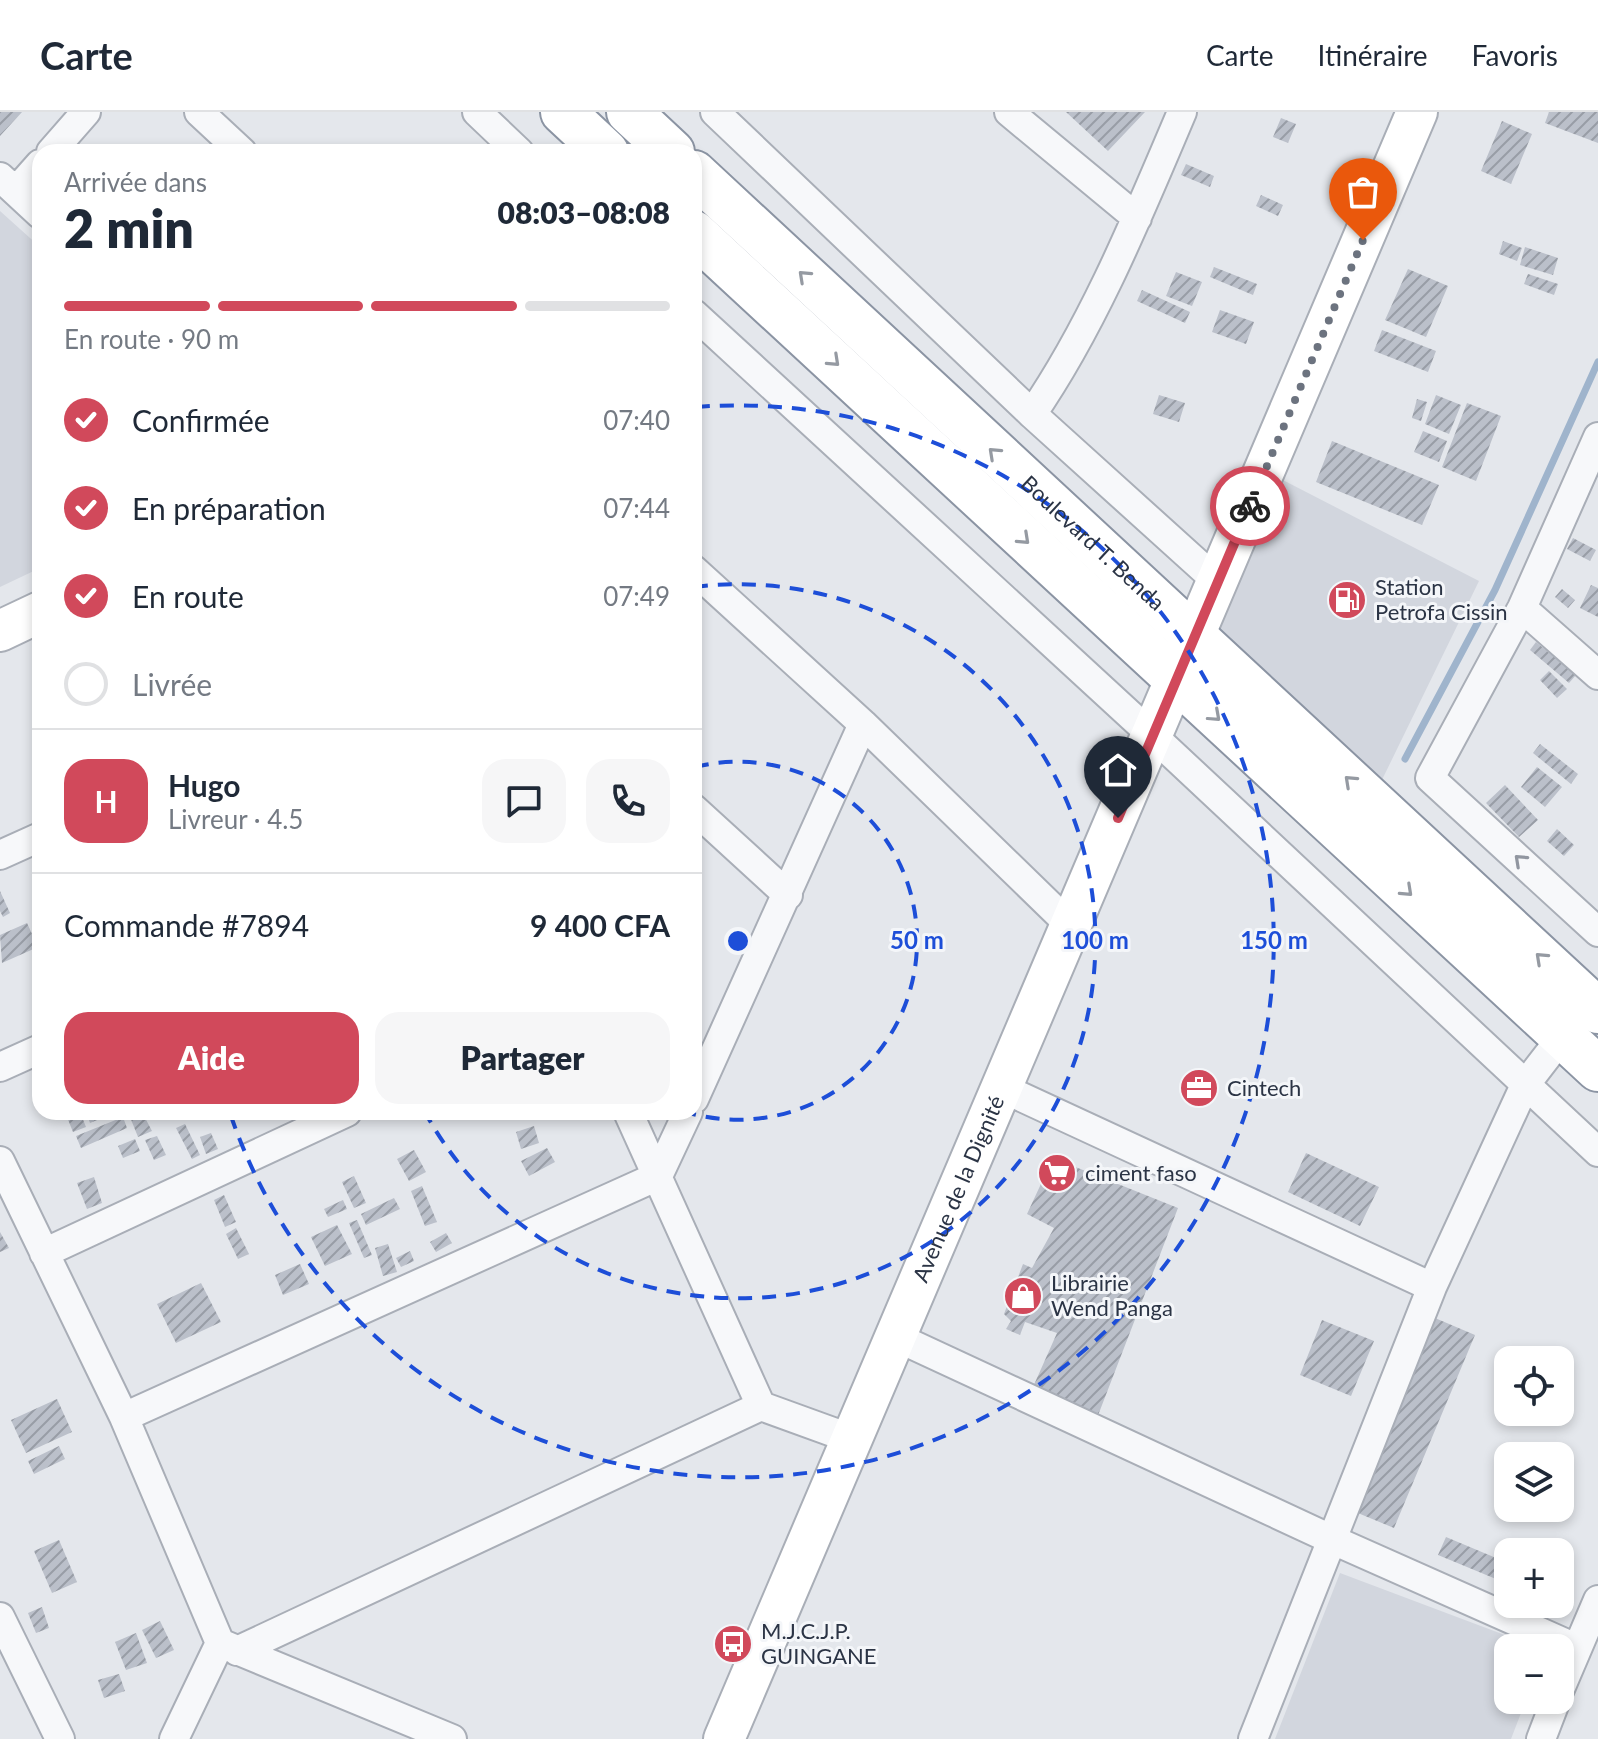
<!DOCTYPE html>
<html lang="fr">
<meta charset="utf-8">
<style>
:root{--surface:#fff;--page:#f6f6f7;--text:#1f2937;--muted:#747a83;--line:#e0e1e3;--accent:#d1495b}
body{margin:0;font-family:Lato,sans-serif;background:var(--page);color:var(--text);height:100vh;display:flex;flex-direction:column;font-size:30px;white-space:nowrap}
*{box-sizing:border-box;margin:0}
p{font-size:26px;color:var(--muted)}
.icon{flex:none;width:44px;height:44px;fill:none;stroke:currentColor;stroke-width:2;stroke-linecap:round;stroke-linejoin:round}
.map{position:relative;flex:1;overflow:hidden}
.drawer{position:absolute;left:32px;top:32px;width:670px;height:976px;display:flex;flex-direction:column;background:var(--surface);border-radius:24px;box-shadow:0 4px 12px #0003}
.drawer>*{flex:none}
.buttons{position:absolute;left:1494px;top:1234px;display:grid;gap:16px}
.buttons a{display:grid;place-items:center;width:80px;height:80px;border-radius:16px;background:var(--surface);box-shadow:0 4px 12px #0003;font-size:40px}
.pin{position:absolute;display:grid;place-items:center;width:68px;height:68px;color:#fff;margin:-82px -34px;border-radius:50% 50% 50% 0;rotate:-45deg;box-shadow:0 0 8px #0007}
.pin .icon{rotate:45deg}
.courier{position:absolute;display:grid;place-items:center;width:80px;height:80px;margin:-40px;border:6px solid #d1495b;border-radius:50%;background:#fff;color:#222;box-shadow:0 2px 10px #0007}
.head em{font-style:normal;font-weight:800}
.head div{display:flex;flex-direction:column-reverse}
.head{display:flex;align-items:center;justify-content:space-between;height:136px;padding:0 32px}
h1{font-size:52px;font-weight:800;line-height:60px}
.bar{display:grid;grid-template-columns:repeat(4,1fr);gap:12px 8px;align-content:center;height:96px;padding:0 32px}
.bar i{height:10px;border-radius:6px;background:var(--line)}
.bar .selected{background:var(--accent)}
.bar p{grid-column:span 4}
.line{display:flex;align-items:center;gap:20px;padding:0 32px;border-top:2px solid var(--line)}
.line div{flex:1}
.round{display:grid;place-items:center;flex:none;width:84px;height:84px;border-radius:24px;background:var(--page)}
ol{padding:0 32px;list-style:none}
li{display:flex;align-items:center;gap:24px;height:88px}
li p{margin-inline-start:auto}
li .icon{padding:8px;border-radius:50%;background:var(--accent);color:#fff;stroke-width:4}
li:last-child{color:var(--muted)}
li i{width:44px;height:44px;border:4px solid var(--line);border-radius:50%}
.action{display:flex;gap:16px;margin-top:auto;padding:16px 32px}
.action a{flex:1;height:92px;border-radius:24px;background:var(--accent);color:#fff;font-size:32px;font-weight:800;line-height:92px;text-align:center}
.action a+a{background:var(--page);color:var(--text)}
header{display:flex;align-items:center;gap:48px;box-sizing:border-box;height:112px;padding:0 40px;background:var(--surface);border-bottom:2px solid var(--line)}
header strong{font-size:38px}
nav{display:flex;gap:44px;margin-inline-start:auto;font-size:28px}
.map>svg:first-child{display:block}
.built{fill:#d2d6de}
.lines{fill:none;stroke-linecap:round;stroke-linejoin:round}
.stream{stroke:#9fb4cc;stroke-width:7}
.building{fill:url(#building-hatch)}
.street-casing{stroke:#a9aeb7;stroke-width:32}
.secondary-casing{stroke:#a9aeb7;stroke-width:44}
.highway-casing{stroke:#8b94a3;stroke-width:48}
.street{stroke:#f7f8fa;stroke-width:28}
.secondary{stroke:#fff;stroke-width:40}
.highway{stroke:#fff;stroke-width:44}
.oneway{stroke:#959aa2}
.oneway2{stroke:#9196a0}
.done{stroke:#6c737f;stroke-width:8;stroke-dasharray:0 14.4}
.route{stroke:#d1495b;stroke-width:10}
.ring{fill:none;stroke:#1d4ed8;stroke-width:4;stroke-dasharray:14 10}
.labels{text-anchor:middle;stroke-width:6;stroke-linejoin:round;paint-order:stroke}
.street-label{font-size:22px;fill:#2b3445;stroke:#f4f6f9}
.poi-label{font-size:22px;fill:#2b3445;stroke:#f4f6f9;text-anchor:start}
.centre{fill:#1d4ed8;stroke:#f4f6f9;stroke-width:4}
.ring-label{font-size:24px;text-anchor:middle;font-weight:bold;fill:#1d4ed8;stroke:#f4f6f9;stroke-width:6;stroke-linejoin:round;paint-order:stroke}
</style>
<header>
<strong>Carte</strong>
<nav><a>Carte</a><a>Itinéraire</a><a>Favoris</a></nav>
</header>
<div class="map">
<svg width="1598" height="1627" viewBox="0 0 1598 1627">
<defs>
<pattern id="building-hatch" width="6" height="6" patternUnits="userSpaceOnUse" patternTransform="scale(2)"><rect width="6" height="6" fill="#bbc0ca"/><path d="M-1 1l2-2M0 6l6-6M5 7l2-2" fill="none" stroke="#989da6"/></pattern>
</defs>
<rect width="100%" height="100%" fill="#e4e7ec"/>
<path class="built" d="M 0,99 L 40,135 L 40,456 L 0,475 Z
M 1277,365 L 1479,469 L 1379,674 L 1209,522 Z
M 1340,1461 L 1539,1536 L 1508,1536 L 1508,1588 L 1526,1588 L 1511,1627 L 1275,1627 Z"/>
<g class="lines">
<path class="stream" d="M 1405,647 L 1495,478 L 1598,250"/>
</g>
<path class="building" d="M 0,0 L 22,0 L 0,24 Z
M 1066,0 L 1145,0 L 1108,39 Z
M 1549,0 L 1598,0 L 1598,31 L 1545,11 Z
M 1281,6 L 1296,12 L 1288,31 L 1273,25 Z
M 1502,9 L 1532,22 L 1511,72 L 1481,59 Z
M 1186,52 L 1214,64 L 1210,75 L 1181,63 Z
M 1261,83 L 1283,93 L 1278,104 L 1256,94 Z
M 1503,129 L 1522,136 L 1517,149 L 1499,142 Z
M 1525,135 L 1558,146 L 1553,163 L 1520,153 Z
M 1214,155 L 1257,172 L 1253,183 L 1210,165 Z
M 1408,157 L 1448,174 L 1426,225 L 1385,208 Z
M 1176,160 L 1202,170 L 1192,194 L 1166,184 Z
M 1528,162 L 1558,172 L 1554,183 L 1524,172 Z
M 1142,178 L 1190,200 L 1185,211 L 1137,189 Z
M 1220,198 L 1254,210 L 1246,232 L 1212,220 Z
M 1382,218 L 1436,239 L 1428,260 L 1374,239 Z
M 1159,283 L 1185,291 L 1179,310 L 1153,302 Z
M 1436,283 L 1461,293 L 1449,322 L 1425,312 Z
M 1417,287 L 1427,290 L 1421,309 L 1412,306 Z
M 1467,291 L 1501,304 L 1476,369 L 1442,355 Z
M 1423,319 L 1447,329 L 1439,350 L 1414,340 Z
M 1332,329 L 1439,373 L 1422,413 L 1316,370 Z
M 1573,426 L 1596,438 L 1590,449 L 1567,437 Z
M 1591,473 L 1598,476 L 1598,505 L 1580,496 Z
M 1562,477 L 1575,488 L 1568,496 L 1555,485 Z
M 1536,530 L 1576,563 L 1569,571 L 1530,538 Z
M 1549,559 L 1567,577 L 1557,586 L 1540,568 Z
M 1540,632 L 1578,662 L 1571,672 L 1533,641 Z
M 1537,655 L 1562,675 L 1545,695 L 1521,675 Z
M 1505,673 L 1538,708 L 1519,725 L 1486,691 Z
M 1557,717 L 1574,733 L 1564,744 L 1547,729 Z
M 0,779 L 10,801 L 3,805 L 0,799 Z
M 27,811 L 38,835 L 2,851 L 0,823 Z
M 65,1000 L 80,1000 L 86,1015 L 73,1020 Z
M 86,1000 L 116,1000 L 90,1011 Z
M 142,1000 L 152,1019 L 138,1025 L 130,1005 Z
M 123,1005 L 127,1016 L 81,1036 L 76,1024 Z
M 185,1012 L 200,1043 L 192,1047 L 176,1016 Z
M 534,1014 L 539,1031 L 521,1037 L 516,1020 Z
M 211,1021 L 218,1037 L 206,1042 L 200,1025 Z
M 157,1024 L 166,1043 L 154,1048 L 145,1028 Z
M 135,1027 L 140,1039 L 123,1046 L 118,1034 Z
M 547,1036 L 555,1050 L 529,1064 L 521,1049 Z
M 414,1038 L 426,1060 L 409,1069 L 397,1047 Z
M 1306,1041 L 1379,1075 L 1360,1114 L 1288,1080 Z
M 1053,1046 L 1178,1096 L 1097,1306 L 1033,1275 L 1057,1221 L 1025,1210 L 1020,1223 L 1006,1217 L 1011,1209 L 1004,1202 L 1023,1152 L 1032,1156 L 1054,1116 L 1027,1102 Z
M 354,1064 L 366,1091 L 354,1096 L 342,1070 Z
M 94,1065 L 102,1091 L 87,1097 L 77,1071 Z
M 422,1074 L 437,1110 L 425,1114 L 411,1079 Z
M 224,1083 L 236,1110 L 225,1115 L 214,1088 Z
M 394,1086 L 400,1097 L 366,1113 L 361,1102 Z
M 343,1088 L 347,1097 L 328,1105 L 324,1097 Z
M 357,1108 L 372,1143 L 364,1146 L 349,1111 Z
M 337,1113 L 352,1142 L 325,1154 L 311,1125 Z
M 236,1116 L 249,1142 L 238,1147 L 226,1122 Z
M 0,1120 L 9,1136 L 0,1140 Z
M 446,1121 L 452,1131 L 436,1140 L 430,1130 Z
M 388,1132 L 397,1160 L 383,1164 L 375,1136 Z
M 410,1139 L 414,1149 L 401,1155 L 396,1146 Z
M 300,1152 L 309,1172 L 283,1183 L 275,1163 Z
M 201,1171 L 221,1210 L 176,1231 L 157,1192 Z
M 1435,1206 L 1475,1223 L 1394,1416 L 1353,1399 Z
M 1322,1208 L 1374,1229 L 1351,1284 L 1300,1263 Z
M 57,1287 L 72,1320 L 26,1341 L 11,1308 Z
M 59,1334 L 65,1347 L 34,1362 L 28,1349 Z
M 1446,1425 L 1508,1451 L 1508,1472 L 1438,1443 Z
M 59,1428 L 77,1470 L 52,1481 L 34,1439 Z
M 1560,1473 L 1571,1478 L 1564,1496 L 1554,1492 L 1560,1492 Z
M 42,1495 L 49,1516 L 36,1521 L 28,1501 Z
M 160,1509 L 174,1538 L 156,1546 L 142,1518 Z
M 136,1521 L 147,1551 L 126,1558 L 115,1530 Z
M 119,1562 L 125,1579 L 104,1586 L 98,1568 Z"/>
<g class="lines">
<g class="street-casing">
<path id="street" d="M 199,0 L 242,40
M 477,0 L 519,40
M 715,0 L 1032,302 L 1218,470
M 1009,0 L 1137,106
M 51,40 L 86,0
M 0,65 L 40,102
M 16,79 L 40,52
M 694,202 L 1153,624 L 1598,1040
M 1032,302 C 1094,212 1139,101 1182,0
M 1598,325 L 1522,496 L 1430,666 L 1598,820
M 694,458 L 863,612 L 1071,814
M 1522,496 L 1598,563
M 694,697 L 788,783
M 0,743 L 40,725
M 0,955 L 40,937
M 1002,976 L 1432,1175
M 694,987 L 863,612
M 628,1000 L 761,1294
M 0,1049 L 124,1305 L 220,1531 L 452,1627
M 44,1141 L 347,1000
M 896,1225 L 1333,1428 L 1576,1536
M 124,1305 L 658,1064 L 688,1000
M 0,1505 L 60,1627
M 237,1539 L 761,1294 L 852,1327
M 1560,1577 L 1598,1488
M 174,1627 L 220,1531
M 1253,1627 L 1432,1175 L 1525,973 L 1562,925
M 1541,1627 L 1556,1588"/>
</g>
<g class="secondary-casing">
<g id="secondary">
<path d="M 0,519 L 40,500"/>
<path id="s1" d="M 724,1627 L 1417,0"/>
</g>
</g>
<g class="highway-casing">
<g id="highway">
<path d="M 563,0 L 606,40"/>
<path d="M 629,0 L 672,40"/>
<path id="s2" d="M 694,61 L 1598,899"/>
<path d="M 694,121 L 1598,957"/>
</g>
</g>
<use href="#street" class="street"/>
<use href="#secondary" class="secondary"/>
<use href="#highway" class="highway"/>
</g>
<defs><path id="oneway-chevron" d="M-2-3.5L2.5 0L-2 3.5" fill="none" stroke-width="1.6" stroke-linecap="round" stroke-linejoin="round" transform="scale(2)"/></defs>
<g class="oneway">
<use href="#oneway-chevron" transform="translate(804 164) rotate(-137)"/>
<use href="#oneway-chevron" transform="translate(834 249) rotate(43)"/>
<use href="#oneway-chevron" transform="translate(994 341) rotate(-137)"/>
<use href="#oneway-chevron" transform="translate(1024 427) rotate(43)"/>
<use href="#oneway-chevron" transform="translate(1215 604) rotate(42)"/>
<use href="#oneway-chevron" transform="translate(1350 669) rotate(-137)"/>
<use href="#oneway-chevron" transform="translate(1407 779) rotate(43)"/>
<use href="#oneway-chevron" transform="translate(1541 846) rotate(-137)"/>
</g>
<use class="oneway2" href="#oneway-chevron" transform="translate(1520 748) rotate(-137)"/>
<g class="lines">
<path class="done" d="M 1250,394 L 1363,128"/>
<path class="route" d="M 1118,706 L 1250,394"/>
</g>
<g class="ring">
<path d="M695 655A179 179 0 1 1 686 1000"/>
<path d="M694 475A357 357 0 1 1 426 1002"/>
<path d="M696 295A536 536 0 1 1 231 1004"/>
</g>
<defs>
<g id="fuel-disc" transform="scale(2)"><circle r="9.5" fill="#d1495b" stroke="#f4f6f9"/><path d="M-5.5-6h7V0h2V4h1.3V-2.5L3-4.5l.8-.8L6-3V5H2.5V1h-1V6h-7ZM-4.2-4.7v3.2H.2V-4.7Z" fill="#fff"/></g>
<g id="office-disc" transform="scale(2)"><circle r="9.5" fill="#d1495b" stroke="#f4f6f9"/><path d="M-6-3h4V-5.5h4V-3h4V5H-6ZM-1-4.5V-3h2v-1.5ZM-6 0V1H6V0Z" fill="#fff"/></g>
<g id="supermarket-disc" transform="scale(2)"><circle r="9.5" fill="#d1495b" stroke="#f4f6f9"/><path d="M-6-5.5h2.5l.6 2H6L4.5 2H-2.5L-4.4-4H-6ZM-1.5 3.2a1.3 1.3 0 1 0 .1 0ZM3 3.2a1.3 1.3 0 1 0 .1 0Z" fill="#fff"/></g>
<g id="shop-disc" transform="scale(2)"><circle r="9.5" fill="#d1495b" stroke="#f4f6f9"/><path d="M-5-2.5h2.3a2.7 3.5 0 0 1 5.4 0H5L5.5 6h-11ZM-1.5-2.5h3a1.5 2.3 0 0 0-3 0Z" fill="#fff"/></g>
<g id="bus-disc" transform="scale(2)"><circle r="9.5" fill="#d1495b" stroke="#f4f6f9"/><path d="M-5-6H5V4H4V6H2V4H-2V6H-4V4H-5ZM-3.5-4V0h7V-4ZM-3.5 1.2v1.5H-2V1.2ZM2 1.2v1.5H3.5V1.2Z" fill="#fff"/></g>
</defs>
<g fill-rule="evenodd">
<use href="#fuel-disc" x="1347" y="488"/>
<use href="#office-disc" x="1199" y="976"/>
<use href="#supermarket-disc" x="1057" y="1061"/>
<use href="#shop-disc" x="1023" y="1184"/>
<use href="#bus-disc" x="733" y="1532"/>
</g>
<g class="labels">
<g class="street-label">
<text dy="8" stroke="none"><textPath href="#s2" startOffset="544">Boulevard T. Benda</textPath></text>
<text dy="8" stroke="none"><textPath href="#s1" startOffset="598">Avenue de la Dignité</textPath></text>
</g>
<g class="poi-label">
<text x="1375" y="483">Station<tspan x="1375" dy="25">Petrofa Cissin</tspan></text>
<text x="1227" y="984">Cintech</text>
<text x="1085" y="1069">ciment faso</text>
<text x="1051" y="1179">Librairie<tspan x="1051" dy="25">Wend Panga</tspan></text>
<text x="761" y="1527">M.J.C.J.P.<tspan x="761" dy="25">GUINGANE</tspan></text>
</g>
</g>
<circle cx="738" cy="829" r="12" class="centre"/>
<g class="ring-label">
<text x="917" y="837">50 m</text>
<text x="1095" y="837">100 m</text>
<text x="1274" y="837">150 m</text>
</g>
</svg>
<div class="buttons">
<a><svg class="icon" aria-label="locate" viewBox="0 0 24 24"><circle cx="12" cy="12" r="6"/><path d="M12 2v4M12 18v4M2 12h4M18 12h4"/></svg></a>
<a><svg class="icon" aria-label="layers" viewBox="0 0 24 24"><path d="M12 4l9 5-9 5-9-5zM3 14l9 5 9-5"/></svg></a>
<a>+</a>
<a>−</a>
</div>
<div class="pin" style="left:1363px;top:128px;background:#ea580c"><svg class="icon" aria-label="bag" viewBox="0 0 24 24"><path d="M5 8h14l-1 12H6zM9 8a3 3 0 0 1 6 0"/></svg></div>
<div class="pin" style="left:1118px;top:706px;background:#1f2937"><svg class="icon" aria-label="home" viewBox="0 0 24 24"><path d="M3 11l9-7 9 7M6 9v11h12V9"/></svg></div>
<div class="courier" style="left:1250px;top:394px"><svg class="icon" aria-label="bike" viewBox="0 0 24 24"><circle cx="6" cy="16" r="4"/><circle cx="18" cy="16" r="4"/><path d="M6 16l4-8h5l3 8M10 8l3 8H6M13 5h3"/></svg></div>
<section class="drawer">
<div class="head"><div><h1>2 min</h1><p>Arrivée dans</p></div><em>08:03–08:08</em></div>
<div class="bar"><i class="selected"></i><i class="selected"></i><i class="selected"></i><i></i><p>En route · 90 m</p></div>
<ol>
<li><svg class="icon" aria-label="check" viewBox="0 0 24 24"><path d="M5 12l5 5 9-10"/></svg>Confirmée<p>07:40</p></li>
<li><svg class="icon" aria-label="check" viewBox="0 0 24 24"><path d="M5 12l5 5 9-10"/></svg>En préparation<p>07:44</p></li>
<li><svg class="icon" aria-label="check" viewBox="0 0 24 24"><path d="M5 12l5 5 9-10"/></svg>En route<p>07:49</p></li>
<li><i></i>Livrée</li>
</ol>
<div class="line" style="height:144px"><b class="round" style="background:var(--accent);color:#fff">H</b><div><b>Hugo</b><p>Livreur · 4.5</p></div><a class="round"><svg class="icon" aria-label="chat" viewBox="0 0 24 24"><path d="M4 5h16v11H9l-5 4z"/></svg></a><a class="round"><svg class="icon" aria-label="phone" viewBox="0 0 24 24"><path d="M5 4h4l2 5-3 2q2 4 5 5l2-3 5 2v4C11 20 4 13 5 4z"/></svg></a></div>
<div class="line" style="height:104px"><div>Commande #7894</div><b>9 400 CFA</b></div>
<div class="action"><a>Aide</a><a>Partager</a></div>
</section>
</div>
